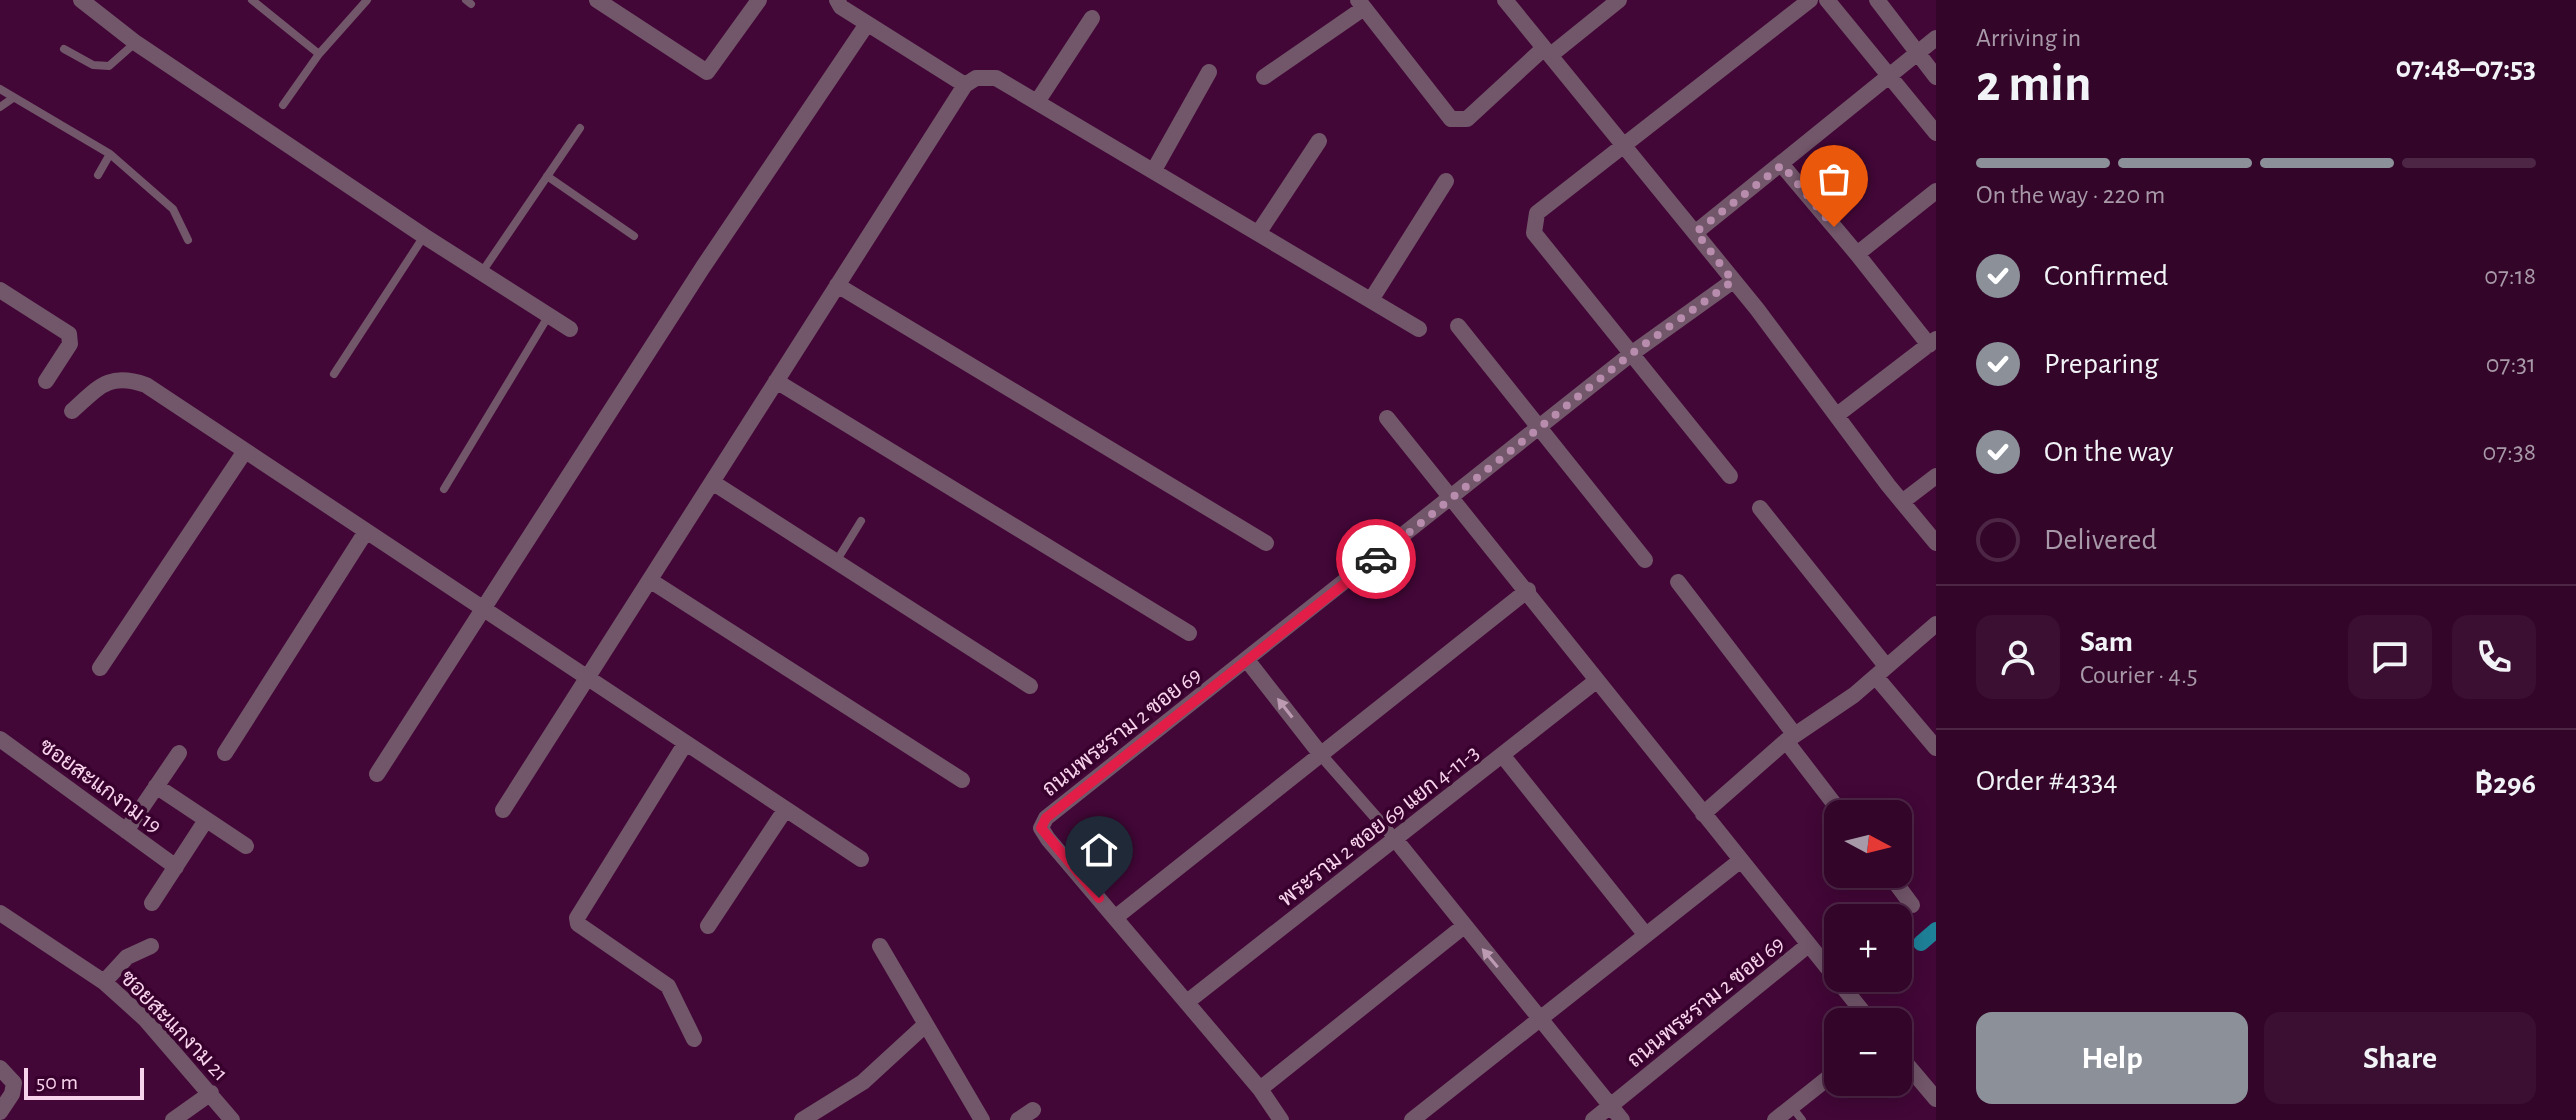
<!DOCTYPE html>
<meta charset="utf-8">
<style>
:root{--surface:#320529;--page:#3a0f31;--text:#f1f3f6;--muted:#a899a8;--line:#4d2646;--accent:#8c9099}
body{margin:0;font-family:"Alegreya Sans",Sarabun,sans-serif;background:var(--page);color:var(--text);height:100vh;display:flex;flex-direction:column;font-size:30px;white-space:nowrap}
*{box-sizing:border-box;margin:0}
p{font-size:26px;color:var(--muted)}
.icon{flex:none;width:44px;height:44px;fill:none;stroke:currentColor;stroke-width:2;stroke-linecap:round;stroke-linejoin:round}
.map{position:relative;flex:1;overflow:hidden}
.side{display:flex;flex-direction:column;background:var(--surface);width:640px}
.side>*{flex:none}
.needle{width:52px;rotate:97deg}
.controls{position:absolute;left:1824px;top:800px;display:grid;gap:16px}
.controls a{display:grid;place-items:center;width:88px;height:88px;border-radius:16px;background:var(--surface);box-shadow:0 4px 20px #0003,0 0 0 2px var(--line);font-size:40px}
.scale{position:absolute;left:24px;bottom:20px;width:120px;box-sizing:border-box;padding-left:8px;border:4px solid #f8d3ec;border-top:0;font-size:22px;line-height:28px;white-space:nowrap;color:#f8d3ec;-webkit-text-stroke:6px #37002d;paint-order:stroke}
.pin{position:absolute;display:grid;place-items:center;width:68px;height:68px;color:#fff;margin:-82px -34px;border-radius:50% 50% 50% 0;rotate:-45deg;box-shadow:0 0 8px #0007}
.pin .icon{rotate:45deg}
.courier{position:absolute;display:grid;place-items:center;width:80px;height:80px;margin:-40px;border:6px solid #e11d48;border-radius:50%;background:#fff;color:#222;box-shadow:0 2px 10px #0007}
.summary em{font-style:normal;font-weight:700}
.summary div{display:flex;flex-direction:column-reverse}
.summary{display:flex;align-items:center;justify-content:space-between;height:136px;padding:0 40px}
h1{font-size:52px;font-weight:700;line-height:60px}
.bar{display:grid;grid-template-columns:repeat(4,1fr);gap:12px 8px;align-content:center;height:96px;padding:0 40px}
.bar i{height:10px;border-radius:6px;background:var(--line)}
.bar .selected{background:var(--accent)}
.bar p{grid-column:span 4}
.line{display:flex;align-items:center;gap:20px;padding:0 40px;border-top:2px solid var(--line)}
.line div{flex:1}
.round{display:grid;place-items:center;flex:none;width:84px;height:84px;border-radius:16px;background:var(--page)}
ol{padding:0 40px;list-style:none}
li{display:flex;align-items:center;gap:24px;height:88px}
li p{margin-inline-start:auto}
li .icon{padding:8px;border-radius:50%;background:var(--accent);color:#fff;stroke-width:4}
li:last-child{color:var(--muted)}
li i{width:44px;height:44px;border:4px solid var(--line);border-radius:50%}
.button{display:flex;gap:16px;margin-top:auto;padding:16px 40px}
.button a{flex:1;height:92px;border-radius:16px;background:var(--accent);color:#fff;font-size:32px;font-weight:700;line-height:92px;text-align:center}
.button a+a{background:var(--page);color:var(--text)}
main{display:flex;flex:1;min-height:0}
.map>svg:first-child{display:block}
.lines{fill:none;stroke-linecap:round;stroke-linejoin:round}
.canal{stroke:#1e8198;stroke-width:16}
.service{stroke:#72566a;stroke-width:8}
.pedestrian{stroke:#72566a;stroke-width:12}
.minor{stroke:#72566a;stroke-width:16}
.oneway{fill:#bc9bb2}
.done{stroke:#b88cad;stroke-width:8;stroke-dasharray:0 14.4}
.route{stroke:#e11d48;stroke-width:10}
.labels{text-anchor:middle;stroke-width:7;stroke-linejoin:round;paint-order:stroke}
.street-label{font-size:22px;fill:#f8d3ec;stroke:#37002d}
</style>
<main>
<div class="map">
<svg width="1936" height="1120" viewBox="0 0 1936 1120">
<rect width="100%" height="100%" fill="#420737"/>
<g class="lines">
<path class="canal" d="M 1921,943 L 1936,930"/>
<path class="service" d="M 252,0 L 319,54
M 466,0 L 471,4
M 64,49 L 93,65 L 109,66 L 135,43
M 0,89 L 110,154 L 98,175
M 283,105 L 319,54 L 367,0
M 0,107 L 13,98
M 110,154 L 173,209 L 188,240
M 547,176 L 634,236
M 482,272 L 580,128
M 334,374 L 424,236
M 444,489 L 549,315
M 837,560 L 861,521
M 1792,1107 L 1802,1120"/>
<path class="pedestrian" d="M 1322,756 L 1395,839"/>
<path class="minor" d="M 81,0 L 136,43 L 424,236 L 570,329
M 597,0 L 707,72 L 759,0
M 837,0 L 841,7 L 965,85
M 1358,0 L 1451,119 L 1467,119 L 1544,48
M 1505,0 L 1757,309 L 1888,485 L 1936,543
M 1827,0 L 1936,133
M 1877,0 L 1936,77
M 1552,54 L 1619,0
M 1264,77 L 1364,8
M 1037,102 L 1092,18
M 1782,165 L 1857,254 L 1936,191
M 1154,170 L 1209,72
M 1259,232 L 1319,141
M 1696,232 L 1936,38
M 1857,254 L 1929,345
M 837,285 L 1266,543
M 0,290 L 69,334 L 70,344 L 46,381
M 1371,300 L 1446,181
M 1458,326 L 1645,560
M 776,381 L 1189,633
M 72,411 C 99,387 108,372 146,385 L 861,859
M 1837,415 L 1936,339
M 1387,418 L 1871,1022
M 1730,476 L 1534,233 L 1537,213 L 1810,0
M 712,482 L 1030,686
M 1902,502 L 1936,476
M 1760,508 L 1886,666
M 651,581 L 962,780
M 1678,582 L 1795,735
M 1247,660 L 1322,756
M 100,668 L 245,451
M 1876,677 L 1936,748
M 0,739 L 176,867
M 1786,741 L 1842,814
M 685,744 L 577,918 L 578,924 L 668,986 L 694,1039
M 225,753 L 365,533
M 1503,756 L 1645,934
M 377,774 L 703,267 L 867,24
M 156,786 L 246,846
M 503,810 L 965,85 L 976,78 L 996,78 L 1419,329
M 1703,814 L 1786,741 L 1854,695 L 1936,624
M 126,831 L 179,753
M 1395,839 L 1622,1120
M 1889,874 L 1912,905
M 152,903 L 206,820
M 0,913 L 104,982 L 145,1019 L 232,1120
M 1116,917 L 1528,590
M 708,926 L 785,810
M 880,946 L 982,1120
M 104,982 L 127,957 L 151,946
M 1187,1002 L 1596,681
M 1898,1054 L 1936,1099
M 0,1068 L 14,1083 L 12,1094 L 0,1112
M 1260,1089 L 1464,926
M 173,1120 L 211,1093
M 802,1120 L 863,1082 L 924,1026
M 1018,1120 L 1033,1110
M 1281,1120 L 1260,1089 L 1048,839 L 1041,828 L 1046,818 L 1631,354 L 1733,281
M 1412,1120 L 1741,860
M 1593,1120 L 1807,946
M 1775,1120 L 1838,1070"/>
</g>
<defs><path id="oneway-solid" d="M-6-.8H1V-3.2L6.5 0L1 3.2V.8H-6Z" transform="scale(2)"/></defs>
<g class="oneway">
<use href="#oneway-solid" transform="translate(1285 708) rotate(-128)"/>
<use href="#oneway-solid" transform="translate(1490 958) rotate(-130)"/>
</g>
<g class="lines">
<path class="done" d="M 1376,559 L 1631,354 L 1733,281 L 1696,232 L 1782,165 L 1834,227"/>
<path class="route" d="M 1099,898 L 1041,828 L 1046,818 L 1376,559"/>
</g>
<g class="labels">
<g class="street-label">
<text transform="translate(1121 731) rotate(-38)" y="8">ถนนพระราม 2 ซอย 69</text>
<text transform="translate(101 785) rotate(36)" y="8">ซอยสะแกงาม 19</text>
<text transform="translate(1378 825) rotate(-38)" y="8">พระราม 2 ซอย 69 แยก 4-11-3</text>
<text transform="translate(1705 1001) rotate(-39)" y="8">ถนนพระราม 2 ซอย 69</text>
<text transform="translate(175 1025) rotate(46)" y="8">ซอยสะแกงาม 21</text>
</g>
</g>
</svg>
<div class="controls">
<a><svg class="needle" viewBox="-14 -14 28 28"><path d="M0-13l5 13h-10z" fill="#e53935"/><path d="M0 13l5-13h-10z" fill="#a899a8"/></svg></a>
<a>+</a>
<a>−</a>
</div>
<div class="scale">50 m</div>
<div class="pin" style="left:1834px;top:227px;background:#ea580c"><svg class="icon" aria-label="bag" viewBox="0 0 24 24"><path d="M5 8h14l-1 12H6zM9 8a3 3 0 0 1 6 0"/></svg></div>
<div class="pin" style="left:1099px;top:898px;background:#1f2937"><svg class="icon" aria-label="home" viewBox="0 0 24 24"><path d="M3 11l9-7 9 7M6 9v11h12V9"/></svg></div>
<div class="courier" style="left:1376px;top:559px"><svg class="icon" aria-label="car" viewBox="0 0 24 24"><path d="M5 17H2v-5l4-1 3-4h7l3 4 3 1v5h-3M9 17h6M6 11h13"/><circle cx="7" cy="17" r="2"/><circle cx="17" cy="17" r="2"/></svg></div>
</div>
<section class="side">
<div class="summary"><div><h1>2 min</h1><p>Arriving in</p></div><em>07:48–07:53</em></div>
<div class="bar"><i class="selected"></i><i class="selected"></i><i class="selected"></i><i></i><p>On the way · 220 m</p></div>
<ol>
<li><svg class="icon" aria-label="check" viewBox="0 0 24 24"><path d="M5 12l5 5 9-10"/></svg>Confirmed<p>07:18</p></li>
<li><svg class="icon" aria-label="check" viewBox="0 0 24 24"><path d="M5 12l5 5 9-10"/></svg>Preparing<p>07:31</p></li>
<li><svg class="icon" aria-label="check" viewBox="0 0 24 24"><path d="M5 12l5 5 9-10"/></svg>On the way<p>07:38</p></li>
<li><i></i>Delivered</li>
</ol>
<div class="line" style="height:144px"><a class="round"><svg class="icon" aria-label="person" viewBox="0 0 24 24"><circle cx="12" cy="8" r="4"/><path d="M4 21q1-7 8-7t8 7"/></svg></a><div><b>Sam</b><p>Courier · 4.5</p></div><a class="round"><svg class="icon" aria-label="chat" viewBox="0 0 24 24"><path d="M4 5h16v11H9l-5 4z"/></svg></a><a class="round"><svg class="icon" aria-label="phone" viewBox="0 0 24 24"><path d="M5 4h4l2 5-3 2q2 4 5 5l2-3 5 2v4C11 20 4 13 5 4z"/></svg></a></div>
<div class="line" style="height:104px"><div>Order #4334</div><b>฿296</b></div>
<div class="button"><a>Help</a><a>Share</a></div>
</section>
</main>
